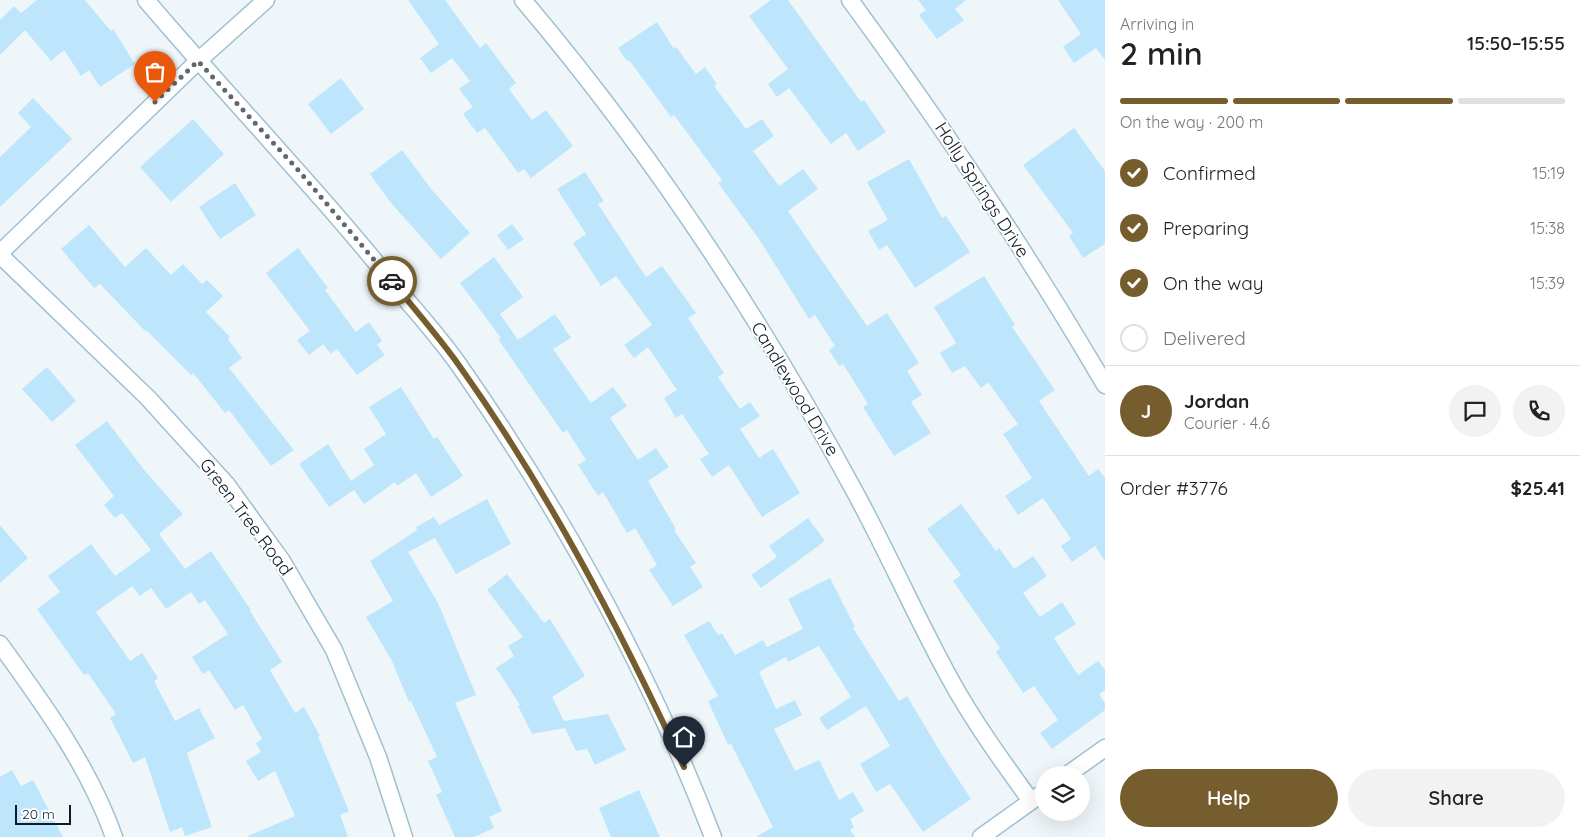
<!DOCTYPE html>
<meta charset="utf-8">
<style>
:root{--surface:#fff;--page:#f2f2f2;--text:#222;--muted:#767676;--line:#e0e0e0;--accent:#765d2e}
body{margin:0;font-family:Quicksand,sans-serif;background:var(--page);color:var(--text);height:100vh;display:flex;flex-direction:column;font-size:19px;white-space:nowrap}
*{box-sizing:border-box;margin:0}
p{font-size:16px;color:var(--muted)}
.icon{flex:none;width:28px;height:28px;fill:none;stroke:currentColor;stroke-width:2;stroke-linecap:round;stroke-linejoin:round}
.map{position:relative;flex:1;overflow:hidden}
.panel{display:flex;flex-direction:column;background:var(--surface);width:475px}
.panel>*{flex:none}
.tools{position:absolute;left:1035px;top:766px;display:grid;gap:10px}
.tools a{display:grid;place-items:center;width:55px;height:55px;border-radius:50%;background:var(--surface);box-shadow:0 5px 20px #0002;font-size:25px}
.scale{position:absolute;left:15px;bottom:12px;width:56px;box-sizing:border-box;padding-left:5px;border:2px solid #101d24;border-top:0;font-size:14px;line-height:18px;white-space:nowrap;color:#101d24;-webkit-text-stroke:4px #fff;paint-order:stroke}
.pin{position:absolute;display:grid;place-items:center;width:42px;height:42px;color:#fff;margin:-51px -21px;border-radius:50% 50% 50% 0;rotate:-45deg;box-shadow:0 0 5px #0007}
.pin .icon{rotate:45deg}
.courier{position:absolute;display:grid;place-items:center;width:50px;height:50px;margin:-25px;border:4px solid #765d2e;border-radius:50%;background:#fff;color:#222;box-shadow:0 1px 6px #0007}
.summary em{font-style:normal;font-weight:600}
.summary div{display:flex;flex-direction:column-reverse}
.summary{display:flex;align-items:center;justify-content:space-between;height:85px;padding:0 15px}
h1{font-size:32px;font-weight:600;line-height:38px}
.bar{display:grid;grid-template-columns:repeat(4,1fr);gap:8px 5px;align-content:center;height:60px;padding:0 15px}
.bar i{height:6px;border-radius:4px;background:var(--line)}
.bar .on{background:var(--accent)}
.bar p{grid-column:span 4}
.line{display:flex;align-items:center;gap:12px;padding:0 15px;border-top:1px solid var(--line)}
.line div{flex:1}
.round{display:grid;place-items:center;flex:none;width:52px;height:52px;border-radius:26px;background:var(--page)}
ol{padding:0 15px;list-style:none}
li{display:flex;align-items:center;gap:15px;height:55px}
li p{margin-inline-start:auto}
li .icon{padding:5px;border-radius:50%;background:var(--accent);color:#fff;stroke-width:4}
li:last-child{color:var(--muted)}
li i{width:28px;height:28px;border:2px solid var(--line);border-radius:50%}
.button{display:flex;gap:10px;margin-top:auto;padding:10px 15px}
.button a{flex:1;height:58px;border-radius:30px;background:var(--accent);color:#fff;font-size:20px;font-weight:600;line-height:58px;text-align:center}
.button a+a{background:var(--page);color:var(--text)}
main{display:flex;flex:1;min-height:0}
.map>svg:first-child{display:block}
.building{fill:#bde6fd}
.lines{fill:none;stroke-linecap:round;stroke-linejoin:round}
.minor-casing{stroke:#9ec0d2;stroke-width:19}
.minor{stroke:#fff;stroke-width:16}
.done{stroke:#5e696f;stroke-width:5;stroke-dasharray:0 9}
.route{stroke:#765d2e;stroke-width:6}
.labels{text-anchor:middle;stroke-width:4;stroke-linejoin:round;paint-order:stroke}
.street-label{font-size:18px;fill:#101d24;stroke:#fff}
</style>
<main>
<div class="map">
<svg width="1105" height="837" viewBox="0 0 1105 837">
<rect width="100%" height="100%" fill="#eff6fa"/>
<path class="building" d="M 37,0 L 85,0 L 111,31 L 113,29 L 135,64 L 100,87 L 89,70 L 81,76 L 64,50 L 51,61 L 25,30 L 0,55 L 0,20 L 14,6 L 21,13 Z
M 408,0 L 445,0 L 480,48 L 486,43 L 516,83 L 509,89 L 532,120 L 546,110 L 573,146 L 531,178 L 524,169 L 518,173 L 485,128 L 477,133 L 463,114 L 473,107 L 459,89 L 470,81 L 452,58 L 431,73 L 420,58 L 439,44 Z
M 771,0 L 788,0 L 861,102 L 864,100 L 886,132 L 858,151 L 846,133 L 831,144 L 789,88 L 777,97 L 768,84 L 788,69 L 749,16 Z
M 918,0 L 966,0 L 955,9 L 964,20 L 937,39 L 919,15 L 926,10 Z
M 1058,0 L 1105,0 L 1105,60 L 1096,48 L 1074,63 L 1063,47 L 1081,34 Z
M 657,22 L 674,49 L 676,47 L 696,74 L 705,67 L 717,84 L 714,86 L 746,129 L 762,119 L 774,136 L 753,151 L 779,186 L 803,169 L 818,189 L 788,211 L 867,326 L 887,313 L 919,363 L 907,371 L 922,395 L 911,402 L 931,433 L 894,456 L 863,407 L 868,404 L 843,364 L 839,366 L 829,350 L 835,346 L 815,315 L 809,319 L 759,239 L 718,183 L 722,180 L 674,115 L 671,117 L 629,60 L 627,61 L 618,48 Z
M 341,78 L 364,109 L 331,134 L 308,104 Z
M 33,98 L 72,139 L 0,207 L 0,157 L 31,127 L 18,113 Z
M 193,119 L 224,154 L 171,202 L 140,167 Z
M 1074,128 L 1105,171 L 1105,244 L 1083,258 L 1069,236 L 1073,233 L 1023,165 Z
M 402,150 L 432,190 L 470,233 L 441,259 L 391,203 L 370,174 Z
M 909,159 L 942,218 L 946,216 L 970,252 L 915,288 L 887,245 L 879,250 L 868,231 L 888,220 L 867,182 Z
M 585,172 L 604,201 L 598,204 L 646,277 L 662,266 L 696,313 L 688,318 L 724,373 L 718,377 L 740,409 L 750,402 L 760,416 L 740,429 L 759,458 L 773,449 L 800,493 L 762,517 L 729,465 L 712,477 L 700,459 L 709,454 L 682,414 L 676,418 L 664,398 L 677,390 L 648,347 L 634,358 L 624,345 L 652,325 L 616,276 L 601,286 L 573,243 L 586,234 L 557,189 Z
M 235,183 L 256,215 L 220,239 L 199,207 Z
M 512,224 L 524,239 L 508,250 L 497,235 Z
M 89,225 L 125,267 L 146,248 L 171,275 L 183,264 L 202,284 L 207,280 L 223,296 L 206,312 L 230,337 L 228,339 L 242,358 L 229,368 L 294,450 L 271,466 L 229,410 L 225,413 L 193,373 L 191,375 L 146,330 L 145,331 L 100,284 L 94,288 L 61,249 Z
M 298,248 L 328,288 L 325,290 L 356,332 L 369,322 L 382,341 L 377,345 L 385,355 L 357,375 L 337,349 L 331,354 L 323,344 L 309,355 L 297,340 L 310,331 L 266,273 Z
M 494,257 L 523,297 L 500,314 L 518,340 L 555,314 L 571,338 L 553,349 L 591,403 L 613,387 L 627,406 L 610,418 L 638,460 L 656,448 L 669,467 L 648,481 L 676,529 L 674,530 L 696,563 L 690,567 L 703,587 L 673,606 L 649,570 L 657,565 L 635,528 L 627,533 L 603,492 L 598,496 L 578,465 L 586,460 L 567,430 L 563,433 L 498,339 L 501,338 L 460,283 Z
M 984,276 L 1015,325 L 1012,327 L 1055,390 L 1039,401 L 1089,476 L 1098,469 L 1105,478 L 1105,561 L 1095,546 L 1072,562 L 1061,546 L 1071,539 L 1043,498 L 1018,515 L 1005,496 L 1032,478 L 1003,434 L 1018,424 L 988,382 L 981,388 L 965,366 L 952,373 L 940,353 L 956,343 L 934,307 Z
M 47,367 L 76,401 L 52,422 L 22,389 Z
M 401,387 L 434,439 L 437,437 L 463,476 L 431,497 L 416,473 L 397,486 L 395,482 L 364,504 L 354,490 L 329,507 L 299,464 L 328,444 L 351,481 L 374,465 L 364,449 L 386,434 L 369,407 Z
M 107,421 L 145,471 L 183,514 L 159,534 L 185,569 L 211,551 L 251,610 L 250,611 L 282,662 L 270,670 L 295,713 L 304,707 L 320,736 L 318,736 L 349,811 L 340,815 L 348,837 L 246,837 L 295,816 L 275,771 L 258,781 L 246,761 L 261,752 L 256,743 L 262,739 L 243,705 L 235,710 L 209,670 L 203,674 L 192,657 L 228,634 L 205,600 L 199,604 L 191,592 L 166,609 L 151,588 L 140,596 L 132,586 L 96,612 L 130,661 L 142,653 L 158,678 L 154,681 L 175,721 L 199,708 L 215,738 L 187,753 L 212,827 L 185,836 L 182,827 L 170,832 L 145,757 L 133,763 L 110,718 L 116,714 L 88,673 L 84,675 L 37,609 L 60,592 L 48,576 L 91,544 L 115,576 L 151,550 L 122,513 L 115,518 L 104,505 L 114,496 L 75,445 Z
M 487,499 L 511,544 L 456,574 L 435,538 L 408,552 L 438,603 L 476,695 L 455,703 L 502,811 L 489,817 L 494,828 L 474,837 L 455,837 L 436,795 L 442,792 L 428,761 L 437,757 L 411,701 L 409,702 L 392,661 L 366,617 L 393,601 L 370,561 L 417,530 L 416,527 L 434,517 L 439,525 Z
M 961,504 L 996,551 L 999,548 L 1014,569 L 1033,556 L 1047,576 L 1023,593 L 1040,617 L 1062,602 L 1076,624 L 1054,638 L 1078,675 L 1098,661 L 1105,670 L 1105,690 L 1099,694 L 1105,703 L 1105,710 L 1052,749 L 1040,733 L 1058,720 L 1034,686 L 1023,693 L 996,652 L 1000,648 L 953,581 L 961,575 L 927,529 Z
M 808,518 L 825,541 L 761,588 L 751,575 L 777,557 L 769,546 Z
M 0,525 L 28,558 L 0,583 Z
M 507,574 L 544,623 L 550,619 L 585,676 L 552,697 L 564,721 L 608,714 L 626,750 L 595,765 L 587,749 L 576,751 L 565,728 L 532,734 L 518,706 L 520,705 L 496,668 L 514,656 L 508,646 L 523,637 L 487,590 Z
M 830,578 L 855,627 L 853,628 L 899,701 L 907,696 L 941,753 L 971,799 L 923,832 L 890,784 L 876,792 L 860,764 L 890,746 L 866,706 L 827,730 L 819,718 L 851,697 L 819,646 L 788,662 L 786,657 L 759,672 L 776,709 L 795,700 L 802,715 L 774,729 L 795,771 L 819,760 L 839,800 L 853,792 L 864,811 L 850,819 L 854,827 L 850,830 L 855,837 L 756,837 L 773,827 L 731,744 L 728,745 L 708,701 L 718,696 L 684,635 L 709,621 L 718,635 L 722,633 L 735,655 L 763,640 L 767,647 L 803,629 L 788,599 Z
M 12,770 L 21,786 L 33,780 L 63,837 L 0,837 L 0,777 Z
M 639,790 L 660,837 L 611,837 L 599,808 Z"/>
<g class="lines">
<g class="minor-casing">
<path id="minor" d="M 146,0 C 231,100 322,194 404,297 C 423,319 442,341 459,365 C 561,511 649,670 713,837
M 523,0 C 651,151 762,320 856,494 C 889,555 916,617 949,677 C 973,721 1002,761 1031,801
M 850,0 C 941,124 1027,252 1105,385
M 0,253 L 198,61 L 266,0
M 0,255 L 148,398 L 227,485 L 282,561 L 334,650 L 378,757 L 404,837
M 0,644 C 44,705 89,766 114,837
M 1067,775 L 1105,748
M 981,837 L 1044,792"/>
</g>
<use href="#minor" class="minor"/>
</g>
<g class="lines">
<path class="done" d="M 155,102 L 198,61 L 299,171 L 392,281"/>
<path class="route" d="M 392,281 C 414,309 438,336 458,364 C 548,490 619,627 684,767"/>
</g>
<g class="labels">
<g class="street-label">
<text transform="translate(982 190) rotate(57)" y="6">Holly Springs Drive</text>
<text transform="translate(795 389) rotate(59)" y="6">Candlewood Drive</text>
<text transform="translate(246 517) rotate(53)" y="6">Green Tree Road</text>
</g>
</g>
</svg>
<div class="tools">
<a><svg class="icon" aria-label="layers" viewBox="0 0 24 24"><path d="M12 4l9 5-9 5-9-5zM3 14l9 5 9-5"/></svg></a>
</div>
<div class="scale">20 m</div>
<div class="pin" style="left:155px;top:102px;background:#ea580c"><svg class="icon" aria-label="bag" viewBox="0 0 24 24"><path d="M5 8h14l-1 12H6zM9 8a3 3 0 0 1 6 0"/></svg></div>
<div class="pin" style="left:684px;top:767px;background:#1f2937"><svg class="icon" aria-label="home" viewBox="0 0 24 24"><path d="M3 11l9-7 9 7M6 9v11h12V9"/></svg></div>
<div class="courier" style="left:392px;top:281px"><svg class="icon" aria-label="car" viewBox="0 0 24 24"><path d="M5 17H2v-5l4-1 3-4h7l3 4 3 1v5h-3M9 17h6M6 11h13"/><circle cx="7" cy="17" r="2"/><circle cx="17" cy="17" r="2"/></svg></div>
</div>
<section class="panel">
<div class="summary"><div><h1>2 min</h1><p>Arriving in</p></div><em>15:50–15:55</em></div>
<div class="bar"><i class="on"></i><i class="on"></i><i class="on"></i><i></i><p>On the way · 200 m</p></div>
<ol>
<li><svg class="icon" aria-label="check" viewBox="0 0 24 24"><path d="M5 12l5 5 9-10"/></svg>Confirmed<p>15:19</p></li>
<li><svg class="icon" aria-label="check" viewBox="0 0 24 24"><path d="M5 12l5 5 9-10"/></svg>Preparing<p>15:38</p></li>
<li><svg class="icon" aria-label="check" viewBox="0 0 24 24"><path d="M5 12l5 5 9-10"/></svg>On the way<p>15:39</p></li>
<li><i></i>Delivered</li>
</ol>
<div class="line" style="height:90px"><b class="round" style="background:var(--accent);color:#fff">J</b><div><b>Jordan</b><p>Courier · 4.6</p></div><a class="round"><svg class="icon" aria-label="chat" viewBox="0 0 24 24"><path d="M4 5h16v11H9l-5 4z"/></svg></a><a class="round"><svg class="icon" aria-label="phone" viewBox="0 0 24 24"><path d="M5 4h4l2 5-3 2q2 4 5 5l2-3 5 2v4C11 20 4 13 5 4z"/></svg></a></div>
<div class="line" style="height:65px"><div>Order #3776</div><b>$25.41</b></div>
<div class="button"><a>Help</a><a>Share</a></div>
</section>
</main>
